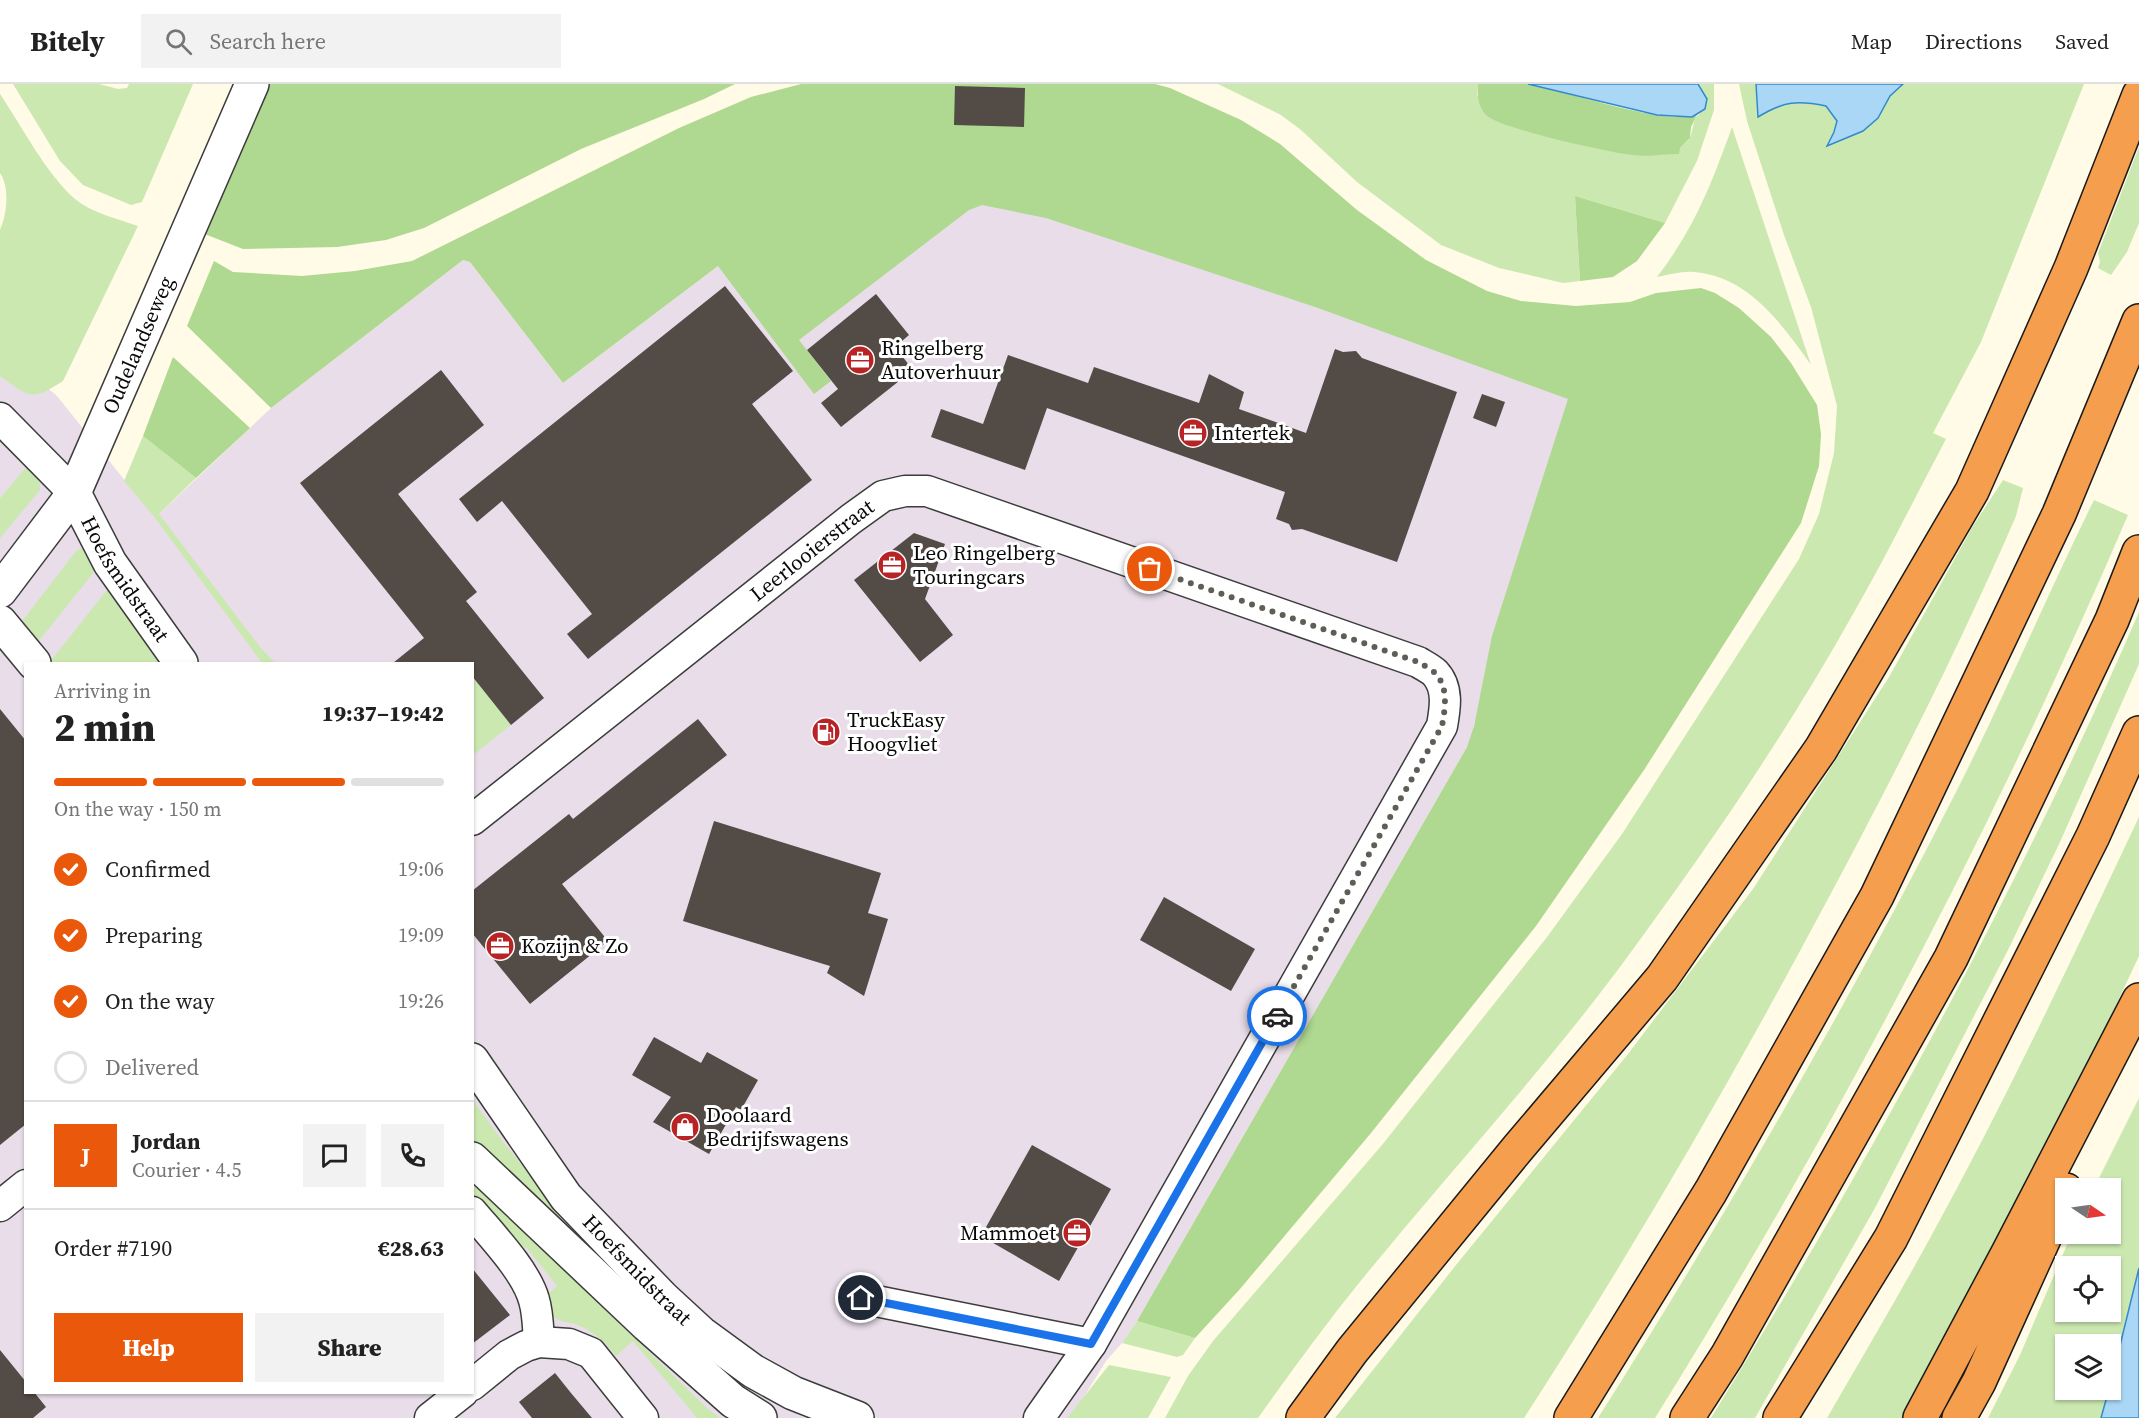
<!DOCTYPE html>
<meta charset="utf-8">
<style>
:root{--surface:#fff;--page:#f2f2f2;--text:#222;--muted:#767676;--line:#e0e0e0;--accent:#ea580c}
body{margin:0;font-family:"Source Serif 4",serif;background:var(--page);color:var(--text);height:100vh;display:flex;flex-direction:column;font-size:22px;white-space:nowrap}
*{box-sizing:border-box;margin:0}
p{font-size:20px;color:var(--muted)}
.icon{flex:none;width:33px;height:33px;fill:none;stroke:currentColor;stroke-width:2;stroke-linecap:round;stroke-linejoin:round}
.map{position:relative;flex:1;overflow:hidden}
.side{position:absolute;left:24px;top:578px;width:450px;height:732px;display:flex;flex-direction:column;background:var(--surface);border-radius:0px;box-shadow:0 2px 4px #0004}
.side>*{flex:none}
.needle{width:39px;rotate:103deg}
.tools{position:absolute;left:2055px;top:1094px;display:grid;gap:12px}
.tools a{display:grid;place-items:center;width:66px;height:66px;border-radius:0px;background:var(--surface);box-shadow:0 2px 4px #0004;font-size:30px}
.pin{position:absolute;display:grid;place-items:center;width:51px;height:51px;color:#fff;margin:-26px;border:3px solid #fff;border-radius:50%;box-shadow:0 2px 6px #0007}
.courier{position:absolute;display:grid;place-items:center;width:60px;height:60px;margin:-30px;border:4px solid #1a73e8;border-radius:50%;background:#fff;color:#222;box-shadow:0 2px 8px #0007}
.head em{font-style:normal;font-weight:800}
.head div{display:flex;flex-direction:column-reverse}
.head{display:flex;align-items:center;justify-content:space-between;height:102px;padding:0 30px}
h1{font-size:39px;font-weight:800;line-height:45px}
.bar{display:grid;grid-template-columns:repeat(4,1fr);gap:9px 6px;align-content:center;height:72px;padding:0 30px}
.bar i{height:8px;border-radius:4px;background:var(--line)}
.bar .on{background:var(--accent)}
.bar p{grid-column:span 4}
.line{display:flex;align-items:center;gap:15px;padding:0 30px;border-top:2px solid var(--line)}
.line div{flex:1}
.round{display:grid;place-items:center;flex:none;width:63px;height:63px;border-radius:0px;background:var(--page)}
ol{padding:0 30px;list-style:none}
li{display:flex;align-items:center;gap:18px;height:66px}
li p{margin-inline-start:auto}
li .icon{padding:6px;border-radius:50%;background:var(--accent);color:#fff;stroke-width:4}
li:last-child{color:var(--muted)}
li i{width:33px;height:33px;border:3px solid var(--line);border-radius:50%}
.cta{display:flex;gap:12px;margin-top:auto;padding:12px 30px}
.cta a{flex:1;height:69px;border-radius:0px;background:var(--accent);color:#fff;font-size:24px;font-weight:800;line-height:69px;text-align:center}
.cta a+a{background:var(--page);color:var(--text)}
header{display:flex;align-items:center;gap:36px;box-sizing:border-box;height:84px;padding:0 30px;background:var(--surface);border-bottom:2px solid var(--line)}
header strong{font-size:28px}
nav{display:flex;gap:33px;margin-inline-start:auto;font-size:21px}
.search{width:420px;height:54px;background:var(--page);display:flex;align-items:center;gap:15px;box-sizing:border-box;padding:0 21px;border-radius:0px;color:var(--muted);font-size:22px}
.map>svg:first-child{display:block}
.industrial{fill:#e8dde9;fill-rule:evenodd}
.green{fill:#cce8b1;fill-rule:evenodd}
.forest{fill:#afd890}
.water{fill:#abd7f6;stroke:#328acd;stroke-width:1.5}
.building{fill:#524b46}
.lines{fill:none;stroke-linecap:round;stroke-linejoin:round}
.minor-casing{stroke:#3c3c3c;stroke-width:33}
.tertiary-casing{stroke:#3c3c3c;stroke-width:36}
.motorway-casing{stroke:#1a1a1a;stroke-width:36}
.minor{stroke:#fff;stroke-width:30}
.tertiary{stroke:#fff;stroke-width:33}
.motorway{stroke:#f59f4e;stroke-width:33}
.done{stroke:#5f5e56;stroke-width:6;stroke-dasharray:0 10.8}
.route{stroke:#1a73e8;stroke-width:8}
.labels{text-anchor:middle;stroke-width:6;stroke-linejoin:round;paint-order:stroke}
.street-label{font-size:21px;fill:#090909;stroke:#fff}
.poi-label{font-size:21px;fill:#090909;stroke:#fff;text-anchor:start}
</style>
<header>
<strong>Bitely</strong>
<div class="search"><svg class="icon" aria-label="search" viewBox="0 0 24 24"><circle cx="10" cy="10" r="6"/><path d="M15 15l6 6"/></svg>Search here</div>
<nav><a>Map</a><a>Directions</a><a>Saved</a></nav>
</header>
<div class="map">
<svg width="2139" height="1334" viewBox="0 0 2139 1334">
<rect width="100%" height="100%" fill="#fffbe6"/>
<path class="industrial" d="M 974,113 L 1117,146 L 1572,313 L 1480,614 L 1471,654 L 1467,663 L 1137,1237 L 1122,1259 L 1106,1277 L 1082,1316 L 1068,1334 L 0,1334 L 0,264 L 57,312 L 155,434 L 271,324 L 463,176 L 470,178 L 563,299 L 718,182 ZM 26,579 L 472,579 L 472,1308 L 26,1308 Z"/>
<path class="green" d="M 13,0 L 99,0 L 118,5 L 127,4 L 129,0 L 193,0 L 142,118 L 131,121 L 83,101 L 60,77 Z
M 1218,0 L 1478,0 L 1477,11 L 1680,64 C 1683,61 1688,57 1690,54 C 1695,41 1691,34 1705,25 L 1701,3 L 1698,0 L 1714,0 L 1714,26 L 1697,77 L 1665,139 L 1575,112 L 1580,197 L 1563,199 L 1499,184 L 1441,161 L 1357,98 L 1301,46 L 1281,31 Z
M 1739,0 L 1756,0 L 1758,32 C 1784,17 1798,16 1826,22 L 1837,37 L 1834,48 L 1827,61 L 1878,34 L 1890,12 L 1903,0 L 2084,0 L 1981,258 L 1933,349 L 1946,355 C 1915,413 1886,473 1853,530 C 1787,648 1711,759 1631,868 C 1547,983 1449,1088 1359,1199 C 1324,1242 1291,1288 1258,1334 L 1165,1334 L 1188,1292 L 1213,1257 L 1382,1061 L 1547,853 L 1622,750 L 1799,475 L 1819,430 L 1834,369 L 1837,322 L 1811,223 L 1784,151 L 1747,37 Z
M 0,10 C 21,41 47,91 75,115 C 92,129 118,135 138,142 L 63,297 C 30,318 30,313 0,292 L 0,146 C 7,130 10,103 0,89 Z
M 1732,43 L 1811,281 C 1782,240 1748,192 1694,188 C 1682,187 1668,191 1657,193 C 1694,145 1712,99 1732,43 Z
M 2139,63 L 2139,139 L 2127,168 L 2111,191 L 2098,184 L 2100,178 L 2098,169 Z
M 143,352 L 196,394 L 159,430 L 260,563 L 275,579 L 262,579 L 155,434 L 124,397 Z
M 28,381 L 39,392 L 40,406 L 0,454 L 0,414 Z
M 2003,396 L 2023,404 L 2016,432 C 1958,566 1892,696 1822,826 C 1730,999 1631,1169 1524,1334 L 1335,1334 L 1456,1181 L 1628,970 L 1753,805 L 1889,593 L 1973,442 Z
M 2094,416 L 2128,431 C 1994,744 1835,1045 1655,1334 L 1598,1334 C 1726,1131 1846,924 1955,710 C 2004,614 2046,513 2094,416 Z
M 82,464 L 89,464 L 102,478 L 34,563 L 23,536 L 76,467 Z
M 114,497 L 172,579 L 49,579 Z
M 2139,528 L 2139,580 L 2060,758 L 2009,864 L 1875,1124 L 1755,1334 L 1711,1334 C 1871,1075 2018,807 2139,528 Z
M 472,592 L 511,641 L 473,671 L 472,671 Z
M 2139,733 L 2139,872 L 2056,1049 L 1905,1334 L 1827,1334 C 1861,1275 1896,1216 1929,1156 C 2005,1018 2072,875 2139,733 Z
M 2139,1014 L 2139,1184 L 2111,1297 L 2110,1260 L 2066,1260 L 2066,1305 L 2109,1305 L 2101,1334 L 1988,1334 L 2020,1271 L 2072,1149 L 2110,1149 L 2110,1104 L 2094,1104 ZM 2066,1182 L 2110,1182 L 2110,1227 L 2066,1227 Z
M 472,1015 L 504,1059 L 562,1130 L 554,1136 L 473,1059 Z
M 472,1092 L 535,1145 L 529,1152 L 708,1325 L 720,1334 L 697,1334 L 633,1257 L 616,1272 C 604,1257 593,1247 575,1240 C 568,1238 558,1238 553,1232 C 548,1226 549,1216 549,1209 L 557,1202 L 526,1163 L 518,1168 L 473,1112 Z
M 1137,1237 L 1195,1254 L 1183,1271 L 1177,1273 L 1122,1259 Z
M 1109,1281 L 1171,1293 L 1148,1334 L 1067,1334 Z"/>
<path class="forest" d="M 267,0 L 735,0 L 704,15 L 581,65 L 424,144 L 386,156 L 337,163 L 243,165 L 202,149 Z
M 801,0 L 1155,0 L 1170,4 L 1241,36 L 1280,60 L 1357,126 L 1426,176 L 1487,207 L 1521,217 L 1576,222 L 1630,218 L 1656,209 L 1701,204 L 1715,209 L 1739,224 L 1771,253 L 1791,279 L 1817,321 L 1821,350 L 1819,382 L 1801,439 L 1644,686 L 1536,842 L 1371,1049 L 1240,1205 L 1195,1254 L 1137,1237 L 1467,663 L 1474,642 L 1492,552 L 1568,315 L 1318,224 L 1046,134 L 982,121 L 969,126 L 799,256 L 831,297 L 814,310 L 718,182 L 563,299 L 470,178 L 463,176 L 271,324 L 187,242 L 214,177 L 233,188 L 302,192 L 355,187 L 412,177 L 679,44 L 751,13 Z
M 1478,0 C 1495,0 1514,0 1530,0 C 1563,6 1673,45 1698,29 L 1691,43 L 1690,54 L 1680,64 L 1679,70 C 1664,70 1648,73 1633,71 C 1610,69 1498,44 1486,31 C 1478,23 1477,10 1478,0 Z
M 1575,112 L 1665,139 L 1637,177 L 1613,193 L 1580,197 Z
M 173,273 L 250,344 L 196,394 L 143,352 Z"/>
<path class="water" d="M 1528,0 L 1698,0 L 1707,15 L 1705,25 L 1692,33 L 1657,31 Z
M 1756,0 L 1903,0 L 1890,12 L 1878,34 L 1863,47 L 1827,62 L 1834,48 L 1837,37 L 1826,22 C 1798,16 1784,17 1758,33 Z
M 2139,1184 L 2139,1334 L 2101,1334 L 2109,1305 L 2110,1305 L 2111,1298 Z"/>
<path class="building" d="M 955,2 L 1025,4 L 1024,43 L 954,41 Z
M 725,202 L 793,287 L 752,320 L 812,396 L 588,575 L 567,550 L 592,530 L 502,417 L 477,438 L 459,415 Z
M 876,210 L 909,251 L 895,263 L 913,286 L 841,343 L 821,319 L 838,305 L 807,266 Z
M 1335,265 L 1343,268 L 1356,267 L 1362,274 L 1457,308 L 1397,478 L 1302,445 L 1292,446 L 1289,440 L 1276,435 L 1285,408 L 1047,324 L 1025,386 L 931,353 L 941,325 L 983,340 L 1008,271 L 1088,299 L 1094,283 L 1199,319 L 1209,290 L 1244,308 L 1239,325 L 1306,349 Z
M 441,286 L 484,341 L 398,410 L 477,508 L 466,517 L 544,614 L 511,641 L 472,592 L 472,579 L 393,579 L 424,554 L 300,399 Z
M 1482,310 L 1505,318 L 1496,343 L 1473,334 Z
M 914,449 L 945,460 L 925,515 L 953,551 L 920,578 L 854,496 Z
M 0,625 L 26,657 L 26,1040 L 0,1061 Z
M 698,635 L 727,671 L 562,800 L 608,857 L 530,920 L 472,849 L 472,807 L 569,730 L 573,735 Z
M 714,737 L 881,789 L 868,829 L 888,835 L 864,912 L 827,889 L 830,882 L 683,837 Z
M 1164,813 L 1255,865 L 1231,907 L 1140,856 Z
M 654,953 L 701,979 L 707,968 L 758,996 L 741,1026 L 736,1023 L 709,1070 L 653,1038 L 671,1013 L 632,991 Z
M 1032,1061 L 1111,1105 L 1059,1197 L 981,1152 Z
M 472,1184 L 510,1231 L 472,1260 Z
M 0,1266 L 26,1298 L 26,1308 L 34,1308 L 46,1323 L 33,1334 L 0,1334 Z
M 555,1289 L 571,1309 L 592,1334 L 532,1334 L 519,1318 Z"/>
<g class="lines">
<g class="minor-casing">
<g id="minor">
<path d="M 0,334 L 74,409"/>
<path id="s1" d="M 472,736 L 851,435 L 883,412 L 905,407 L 927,407 L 1418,578 C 1423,581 1431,585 1435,589 C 1449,604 1445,625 1442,642 L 1091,1260 L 1039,1334"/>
<path d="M 0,1122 L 26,1101"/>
<path d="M 472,1128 C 492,1152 526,1187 534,1216 C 538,1229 538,1244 539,1258"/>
<path d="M 861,1214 L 1091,1260"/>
<path d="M 472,1301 L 509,1271 L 526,1262 L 539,1258 L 569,1260 L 591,1269 L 643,1334"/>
<path d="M 430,1334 L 463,1308"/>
</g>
</g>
<g class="tertiary-casing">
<g id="tertiary">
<path id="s2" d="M 74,409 L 110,479 L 181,579"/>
<path id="s3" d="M 0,507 L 74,409 L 252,0"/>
<path d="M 0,538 L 34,579"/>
<path id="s4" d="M 472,976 L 566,1113 L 663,1214 L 701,1249 L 753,1287 L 793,1309 L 857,1334"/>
<path d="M 472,1075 L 647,1241 L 733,1317 L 760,1334"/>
</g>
</g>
<g class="motorway-casing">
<path id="motorway" d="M 1303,1334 L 1352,1267 L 1518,1064 L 1662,894 L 1821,665 L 1972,407 L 2071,184 L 2139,11
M 1571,1334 L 1711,1107 L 1877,812 L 2059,430 L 2139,237
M 1687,1334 L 1727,1272 L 1951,874 L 2112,536 L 2139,468
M 1780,1334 L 1891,1154 L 2093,752 L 2139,649
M 1920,1334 L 2008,1169 L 2139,916
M 1959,1334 L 1979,1298 L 2066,1106"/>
</g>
<use href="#minor" class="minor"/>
<use href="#tertiary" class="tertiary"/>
<use href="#motorway" class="motorway"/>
</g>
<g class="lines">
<path class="done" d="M 1150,485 L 1418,578 C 1423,581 1431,585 1435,589 C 1449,603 1445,625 1442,642 L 1277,932"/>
<path class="route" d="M 861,1214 L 1091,1260 L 1277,932"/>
</g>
<defs>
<g id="office-disc" transform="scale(1.5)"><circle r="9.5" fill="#b82325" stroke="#fff"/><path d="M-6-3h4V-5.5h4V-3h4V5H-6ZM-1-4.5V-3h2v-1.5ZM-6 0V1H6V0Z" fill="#fff"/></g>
<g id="fuel-disc" transform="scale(1.5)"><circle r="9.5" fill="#b82325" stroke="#fff"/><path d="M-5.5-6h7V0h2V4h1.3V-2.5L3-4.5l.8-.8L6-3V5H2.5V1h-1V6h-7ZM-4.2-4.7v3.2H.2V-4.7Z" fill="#fff"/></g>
<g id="shop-disc" transform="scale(1.5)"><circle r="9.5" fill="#b82325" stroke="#fff"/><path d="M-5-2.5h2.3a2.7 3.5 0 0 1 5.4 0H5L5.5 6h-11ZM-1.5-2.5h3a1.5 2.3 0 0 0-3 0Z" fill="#fff"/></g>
</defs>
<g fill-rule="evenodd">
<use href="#office-disc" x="860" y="276"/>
<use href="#office-disc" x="1193" y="349"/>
<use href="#office-disc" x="892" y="481"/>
<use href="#fuel-disc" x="826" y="648"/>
<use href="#office-disc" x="500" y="862"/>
<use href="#shop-disc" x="685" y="1043"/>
<use href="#office-disc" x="1077" y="1149"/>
</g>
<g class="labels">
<g class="street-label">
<text dy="7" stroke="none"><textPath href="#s3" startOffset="284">Oudelandseweg</textPath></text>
<text dy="7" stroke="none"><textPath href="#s1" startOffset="434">Leerlooierstraat</textPath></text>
<text dy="7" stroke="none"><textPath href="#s2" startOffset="100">Hoefsmidstraat</textPath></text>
<text dy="7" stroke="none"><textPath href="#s4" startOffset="268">Hoefsmidstraat</textPath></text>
</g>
<g class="poi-label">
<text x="881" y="271">Ringelberg<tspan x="881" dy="24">Autoverhuur</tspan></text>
<text x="1214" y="356">Intertek</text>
<text x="913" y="476">Leo Ringelberg<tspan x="913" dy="24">Touringcars</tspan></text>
<text x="847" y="643">TruckEasy<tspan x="847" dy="24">Hoogvliet</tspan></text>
<text x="521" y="869">Kozijn &amp; Zo</text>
<text x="706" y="1038">Doolaard<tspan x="706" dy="24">Bedrijfswagens</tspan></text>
<text x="1056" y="1156" text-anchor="end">Mammoet</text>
</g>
</g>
</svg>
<div class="tools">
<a><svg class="needle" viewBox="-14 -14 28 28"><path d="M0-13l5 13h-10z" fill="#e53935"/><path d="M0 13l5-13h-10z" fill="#767676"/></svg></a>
<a><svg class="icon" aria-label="locate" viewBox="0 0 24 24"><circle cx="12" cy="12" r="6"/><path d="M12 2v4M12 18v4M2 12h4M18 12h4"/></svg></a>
<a><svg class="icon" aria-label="layers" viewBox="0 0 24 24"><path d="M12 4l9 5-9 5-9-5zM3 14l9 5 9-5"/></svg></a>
</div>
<div class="pin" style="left:1150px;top:485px;background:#ea580c"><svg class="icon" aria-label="bag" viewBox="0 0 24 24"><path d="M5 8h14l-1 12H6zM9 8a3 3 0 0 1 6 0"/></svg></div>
<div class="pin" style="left:861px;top:1214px;background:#1f2937"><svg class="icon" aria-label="home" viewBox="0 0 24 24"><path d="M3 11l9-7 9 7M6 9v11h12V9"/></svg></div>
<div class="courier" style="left:1277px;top:932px"><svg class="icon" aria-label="car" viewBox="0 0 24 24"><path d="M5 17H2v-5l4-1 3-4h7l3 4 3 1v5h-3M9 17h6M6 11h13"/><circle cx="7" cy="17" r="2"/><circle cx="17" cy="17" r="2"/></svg></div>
<section class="side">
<div class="head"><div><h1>2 min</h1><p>Arriving in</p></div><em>19:37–19:42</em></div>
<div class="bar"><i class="on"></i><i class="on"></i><i class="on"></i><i></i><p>On the way · 150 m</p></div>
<ol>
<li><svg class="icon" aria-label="check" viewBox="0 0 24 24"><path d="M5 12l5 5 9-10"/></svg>Confirmed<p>19:06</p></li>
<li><svg class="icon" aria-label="check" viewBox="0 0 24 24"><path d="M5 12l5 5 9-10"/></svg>Preparing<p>19:09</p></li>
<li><svg class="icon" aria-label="check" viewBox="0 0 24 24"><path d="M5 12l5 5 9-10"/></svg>On the way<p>19:26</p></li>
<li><i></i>Delivered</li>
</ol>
<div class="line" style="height:108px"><b class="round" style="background:var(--accent);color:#fff">J</b><div><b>Jordan</b><p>Courier · 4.5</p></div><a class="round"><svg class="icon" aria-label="chat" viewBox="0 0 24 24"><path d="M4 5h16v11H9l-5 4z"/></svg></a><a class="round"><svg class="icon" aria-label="phone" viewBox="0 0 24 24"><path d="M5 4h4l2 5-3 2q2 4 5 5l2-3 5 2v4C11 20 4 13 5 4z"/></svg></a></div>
<div class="line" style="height:78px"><div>Order #7190</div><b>€28.63</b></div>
<div class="cta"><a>Help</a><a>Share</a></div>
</section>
</div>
